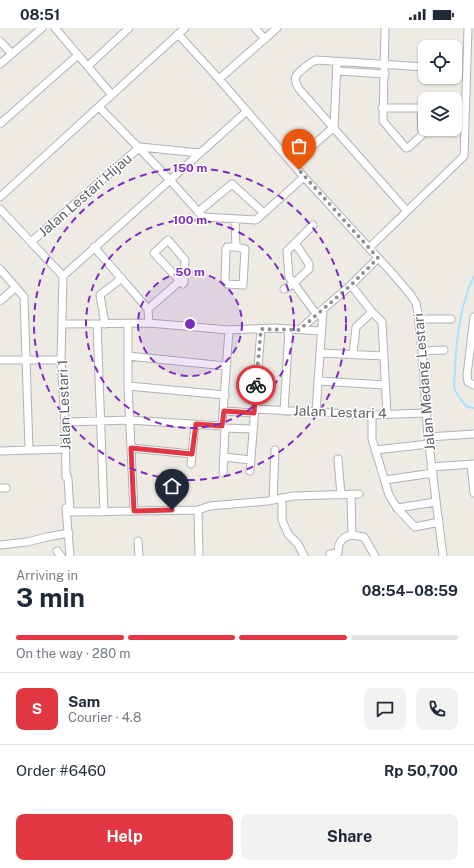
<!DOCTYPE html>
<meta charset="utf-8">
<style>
:root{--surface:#fff;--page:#f2f2f3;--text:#1f2937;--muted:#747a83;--line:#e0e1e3;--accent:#e23743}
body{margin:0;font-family:"Public Sans",sans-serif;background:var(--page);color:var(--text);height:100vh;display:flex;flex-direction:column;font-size:15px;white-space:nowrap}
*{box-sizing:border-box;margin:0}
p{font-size:13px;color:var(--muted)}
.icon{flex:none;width:22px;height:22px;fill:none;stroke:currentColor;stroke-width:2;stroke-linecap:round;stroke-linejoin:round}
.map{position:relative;height:528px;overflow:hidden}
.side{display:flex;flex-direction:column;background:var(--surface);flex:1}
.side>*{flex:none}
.buttons{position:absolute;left:418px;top:12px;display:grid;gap:8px}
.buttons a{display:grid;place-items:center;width:44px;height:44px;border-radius:8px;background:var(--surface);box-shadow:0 1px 3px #0004;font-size:20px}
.pin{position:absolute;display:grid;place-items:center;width:34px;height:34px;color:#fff;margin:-41px -17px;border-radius:50% 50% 50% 0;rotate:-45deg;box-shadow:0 0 4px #0007}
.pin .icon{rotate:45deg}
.courier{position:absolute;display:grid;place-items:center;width:40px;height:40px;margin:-20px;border:3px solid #e23743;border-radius:50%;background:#fff;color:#222;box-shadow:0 1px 5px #0007}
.head em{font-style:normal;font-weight:700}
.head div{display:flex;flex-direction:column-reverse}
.head{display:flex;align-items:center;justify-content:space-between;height:68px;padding:0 16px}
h1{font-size:26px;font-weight:700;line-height:30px}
.bar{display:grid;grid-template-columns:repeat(4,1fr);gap:6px 4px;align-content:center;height:48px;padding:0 16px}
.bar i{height:5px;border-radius:3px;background:var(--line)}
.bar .selected{background:var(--accent)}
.bar p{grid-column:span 4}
.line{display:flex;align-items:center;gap:10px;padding:0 16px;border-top:1px solid var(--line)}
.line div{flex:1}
.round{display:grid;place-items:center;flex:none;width:42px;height:42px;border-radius:8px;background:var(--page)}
.cta{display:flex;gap:8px;margin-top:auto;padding:8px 16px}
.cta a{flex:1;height:46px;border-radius:8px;background:var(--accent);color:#fff;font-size:16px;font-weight:700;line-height:46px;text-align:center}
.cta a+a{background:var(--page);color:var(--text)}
.status{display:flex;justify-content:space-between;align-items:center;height:28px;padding:0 20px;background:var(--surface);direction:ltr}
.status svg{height:11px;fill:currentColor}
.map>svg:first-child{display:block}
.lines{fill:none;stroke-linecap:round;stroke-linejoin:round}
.stream{stroke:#a8e3fb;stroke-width:2}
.minor-casing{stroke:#b0b3b7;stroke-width:9}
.minor{stroke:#fff;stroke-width:7}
.done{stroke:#909192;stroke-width:4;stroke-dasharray:0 7.2}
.route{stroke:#e23743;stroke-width:5}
.ring{fill:none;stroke:#7b2cbf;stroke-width:2;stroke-dasharray:7 5}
.labels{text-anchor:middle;stroke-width:3;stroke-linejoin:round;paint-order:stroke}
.street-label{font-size:14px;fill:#5d6165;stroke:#fff}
.centre{fill:#7b2cbf;stroke:#fff;stroke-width:2}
.ring-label{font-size:12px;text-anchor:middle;font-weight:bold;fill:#7b2cbf;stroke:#fff;stroke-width:3;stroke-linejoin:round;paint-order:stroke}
</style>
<div class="status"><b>08:51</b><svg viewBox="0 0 49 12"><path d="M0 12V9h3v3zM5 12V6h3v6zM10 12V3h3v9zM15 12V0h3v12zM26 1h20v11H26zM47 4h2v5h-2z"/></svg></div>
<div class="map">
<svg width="474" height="528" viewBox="0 0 474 528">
<rect width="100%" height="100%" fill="#eeebe5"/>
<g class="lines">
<path class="stream" d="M 474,248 C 461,275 456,313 455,342 C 455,347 454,353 454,358 C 455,366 462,373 467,379 L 474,380"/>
<g class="minor-casing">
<path id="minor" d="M 55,0 L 112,67
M 255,0 L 265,11
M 385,0 L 383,93 L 406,120 L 409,119 L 422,107 L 421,80
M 178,6 L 219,51 L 304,149 L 393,246 L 410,266 L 416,275 L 418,286 L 422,323 L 428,409 L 443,528
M 0,13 L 12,26
M 0,36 L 42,0
M 88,38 L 129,0
M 337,43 L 385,46
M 219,51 L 277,0
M 99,79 L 170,152 L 203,189 L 256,192 L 304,149
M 382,80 L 425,80
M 0,96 L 78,27
M 293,135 L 334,99 L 337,34
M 0,169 L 185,0
M 0,181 L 31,214 L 63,248
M 407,183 L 299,61 C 297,57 294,53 296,48 C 298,44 311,34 316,32 L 425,39
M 198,184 L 232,156 L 264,185
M 235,192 L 236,219
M 313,197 L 287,223 L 289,249 L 317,287
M 168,212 L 185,232 L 184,254 L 183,256 L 154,225 Z
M 31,214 L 140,119 L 200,125
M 94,219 L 148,281 L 149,295
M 227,219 L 236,219 L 245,221 L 243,257 L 227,256 L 225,254 L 226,221 Z
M 369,220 L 464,128 L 468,0
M 0,241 L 24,269 L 29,421
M 63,248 L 61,332 L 65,394 L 66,449
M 63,248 L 247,83
M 351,257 L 372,284 L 382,294 L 387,386
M 284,261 L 293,256 L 309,241 L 309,236 L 295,215
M 0,273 L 16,259
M 148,281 L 180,253
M 474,289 L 467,347 L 468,354 L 474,357
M 419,291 L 451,291
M 62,296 L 149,295 L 229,302 L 274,300 L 321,303
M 97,296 L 104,484
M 105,296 L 100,267 L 122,250
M 128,296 L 128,358 L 134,483
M 299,302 L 351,257 L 378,230
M 422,323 L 444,322
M 320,325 L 384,328
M 353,326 L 356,299 L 372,284
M 128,328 L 226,338
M 0,332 L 61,332
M 318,353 L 385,357
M 128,358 L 225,367
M 254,381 L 372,387 L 426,385
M 224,383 L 254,385
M 284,383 L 289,301
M 316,384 L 323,281
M 372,387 L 372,411 L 389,467 L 397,480 L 415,499 L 439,494
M 65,394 L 130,392 L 222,398 L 225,400 L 253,401
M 222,398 L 229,302
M 428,409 L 474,406
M 131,420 L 192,426
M 375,422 L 429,416
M 0,423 L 66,421
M 224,429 L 251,432
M 338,431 L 341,467
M 191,436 L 195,396
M 471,436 L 474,465
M 431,439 L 474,436
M 250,443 L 261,301
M 66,445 L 68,451 L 70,484 L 198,482 L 210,478 L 268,473 L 293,468 L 359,466
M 223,445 L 225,400
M 385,452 L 433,445
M 0,460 L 6,460
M 351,466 L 352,507 L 364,509 L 375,528
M 282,470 L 282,492 L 288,506 L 298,516 L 304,528
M 273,472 L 275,422
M 66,480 L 70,528
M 397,480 L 436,474
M 198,482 L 199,528
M 138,513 L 139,528
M 0,517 L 27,514 L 47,509 L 69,505
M 57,523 L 61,528
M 330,528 L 330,526 L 338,525 C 338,514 342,509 352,507"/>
</g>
<use href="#minor" class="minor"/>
</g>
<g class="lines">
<path class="done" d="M 256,357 L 261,301 L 299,302 L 351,257 L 378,230 L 299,142"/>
<path class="route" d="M 172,482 L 134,483 L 131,420 L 192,426 L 196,396 L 222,398 L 224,383 L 254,385 L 256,357"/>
</g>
<circle cx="190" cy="296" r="52" fill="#7b2cbf" fill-opacity=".12"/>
<g class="ring">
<circle cx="190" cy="296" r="52"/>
<circle cx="190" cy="296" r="104"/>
<circle cx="190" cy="296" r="156"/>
</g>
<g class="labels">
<g class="street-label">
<text transform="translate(85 167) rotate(-41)" y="5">Jalan Lestari Hijau</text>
<text transform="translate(424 354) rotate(-95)" y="5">Jalan Medang Lestari</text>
<text transform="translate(64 377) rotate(-92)" y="5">Jalan Lestari 1</text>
<text transform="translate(340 384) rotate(2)" y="5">Jalan Lestari 4</text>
</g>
</g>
<circle cx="190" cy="296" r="6" class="centre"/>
<g class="ring-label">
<text x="190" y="144">150 m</text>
<text x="190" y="196">100 m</text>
<text x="190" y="248">50 m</text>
</g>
</svg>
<div class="buttons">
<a><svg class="icon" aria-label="locate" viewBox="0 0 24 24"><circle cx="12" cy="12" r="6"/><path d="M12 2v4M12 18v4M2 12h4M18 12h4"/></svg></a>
<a><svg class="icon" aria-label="layers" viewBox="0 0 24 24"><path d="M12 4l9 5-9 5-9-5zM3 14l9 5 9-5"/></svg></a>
</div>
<div class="pin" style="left:299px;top:142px;background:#ea580c"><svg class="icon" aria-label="bag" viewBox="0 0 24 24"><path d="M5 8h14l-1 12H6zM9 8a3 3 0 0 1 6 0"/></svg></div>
<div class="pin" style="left:172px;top:482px;background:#1f2937"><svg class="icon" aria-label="home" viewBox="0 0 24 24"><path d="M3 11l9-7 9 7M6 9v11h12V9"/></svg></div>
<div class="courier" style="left:256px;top:357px"><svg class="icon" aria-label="bike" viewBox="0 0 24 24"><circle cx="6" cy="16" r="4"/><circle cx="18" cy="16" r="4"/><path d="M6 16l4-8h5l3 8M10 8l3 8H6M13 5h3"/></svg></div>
</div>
<section class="side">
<div class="head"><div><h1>3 min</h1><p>Arriving in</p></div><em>08:54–08:59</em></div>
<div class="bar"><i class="selected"></i><i class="selected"></i><i class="selected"></i><i></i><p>On the way · 280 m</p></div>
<div class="line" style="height:72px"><b class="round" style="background:var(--accent);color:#fff">S</b><div><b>Sam</b><p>Courier · 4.8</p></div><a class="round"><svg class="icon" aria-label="chat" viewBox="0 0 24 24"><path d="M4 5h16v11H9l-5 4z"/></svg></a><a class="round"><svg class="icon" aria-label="phone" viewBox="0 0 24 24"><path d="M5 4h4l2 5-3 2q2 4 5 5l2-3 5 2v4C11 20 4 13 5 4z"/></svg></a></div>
<div class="line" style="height:52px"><div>Order #6460</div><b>Rp 50,700</b></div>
<div class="cta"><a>Help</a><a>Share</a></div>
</section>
